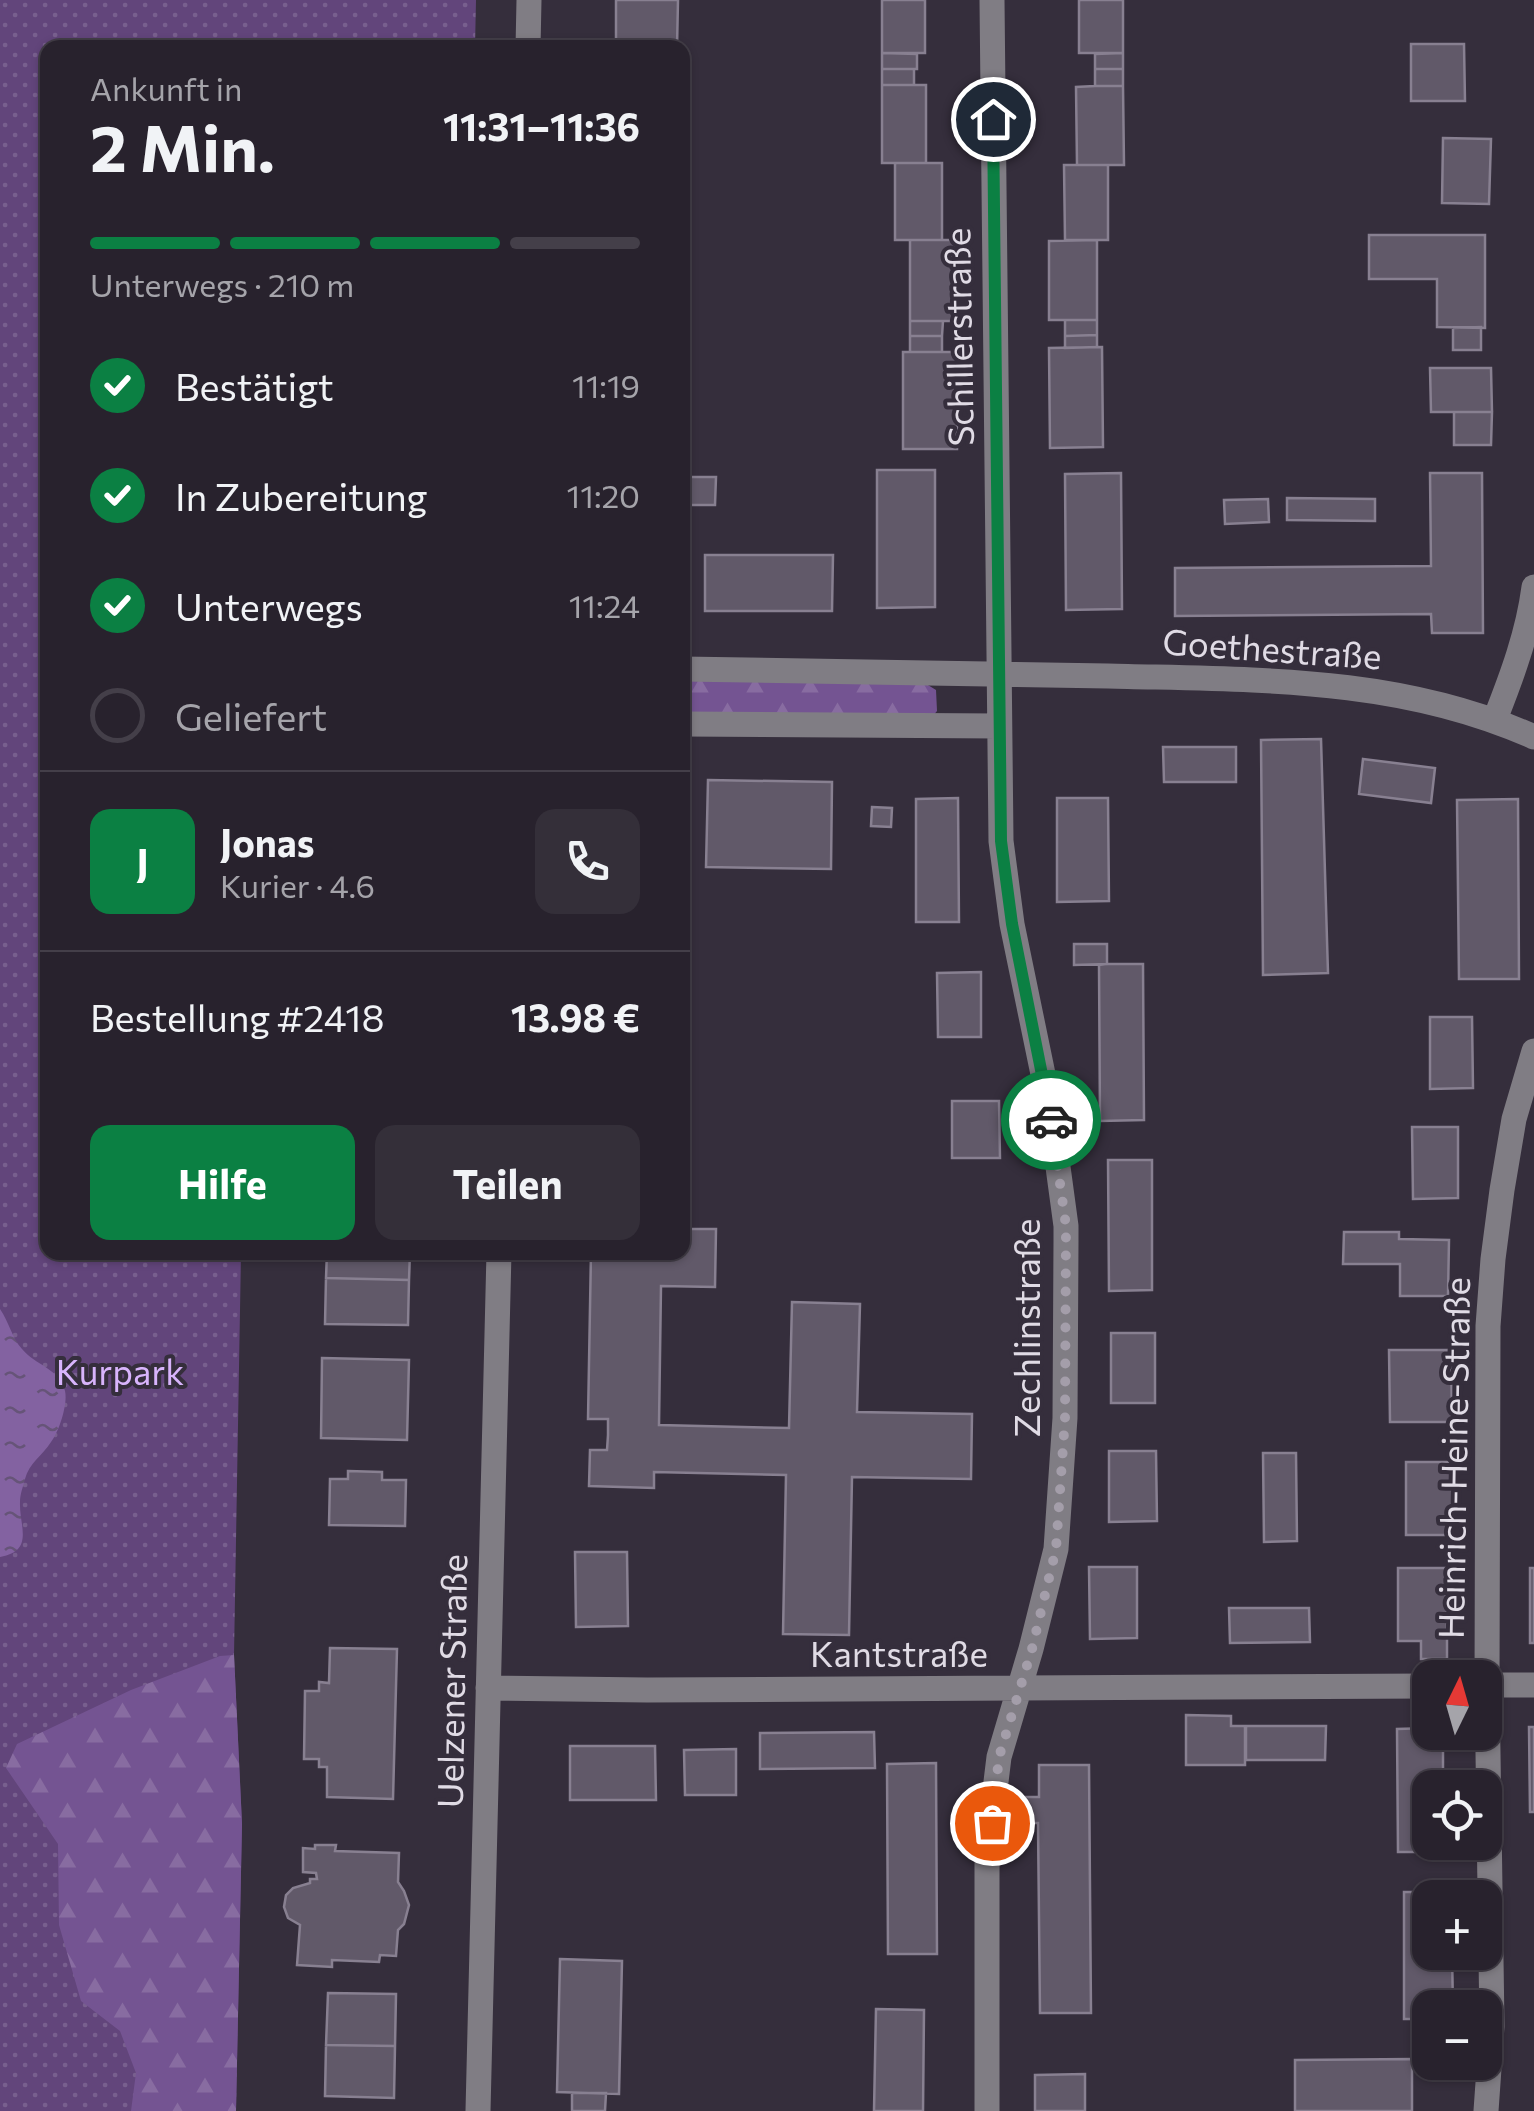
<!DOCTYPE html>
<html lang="de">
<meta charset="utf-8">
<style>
:root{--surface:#28222d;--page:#342f39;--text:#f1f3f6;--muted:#a5a4aa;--line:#443f49;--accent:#0b8043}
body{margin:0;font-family:Commissioner,sans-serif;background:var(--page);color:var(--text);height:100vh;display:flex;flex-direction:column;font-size:38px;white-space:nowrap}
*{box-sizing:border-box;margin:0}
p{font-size:32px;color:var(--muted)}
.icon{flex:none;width:55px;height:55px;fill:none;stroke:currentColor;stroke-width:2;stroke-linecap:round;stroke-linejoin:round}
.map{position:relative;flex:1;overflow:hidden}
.drawer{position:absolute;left:40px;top:40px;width:650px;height:1220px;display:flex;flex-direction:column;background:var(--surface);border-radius:20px;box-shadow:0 2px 8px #0004,0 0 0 2px var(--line)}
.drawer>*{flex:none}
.needle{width:65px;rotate:5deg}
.fabs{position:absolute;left:1412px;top:1660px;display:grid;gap:20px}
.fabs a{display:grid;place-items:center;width:90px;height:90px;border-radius:20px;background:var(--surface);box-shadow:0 2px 8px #0004,0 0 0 2px var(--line);font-size:50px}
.pin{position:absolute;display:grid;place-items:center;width:85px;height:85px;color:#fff;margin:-42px;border:5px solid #fff;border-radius:50%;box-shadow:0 2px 10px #0007}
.courier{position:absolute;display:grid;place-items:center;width:100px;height:100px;margin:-50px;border:8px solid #0b8043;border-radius:50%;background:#fff;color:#222;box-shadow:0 2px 12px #0007}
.summary em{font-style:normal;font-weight:700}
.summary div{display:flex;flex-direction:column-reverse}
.summary{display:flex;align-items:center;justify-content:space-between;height:170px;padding:0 50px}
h1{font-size:65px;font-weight:700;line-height:75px}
.bar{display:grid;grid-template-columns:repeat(4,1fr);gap:15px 10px;align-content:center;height:120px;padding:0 50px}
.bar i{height:12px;border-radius:8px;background:var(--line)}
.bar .current{background:var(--accent)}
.bar p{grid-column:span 4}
.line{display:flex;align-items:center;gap:25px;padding:0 50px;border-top:2px solid var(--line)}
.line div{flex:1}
.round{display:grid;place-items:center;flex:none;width:105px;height:105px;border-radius:20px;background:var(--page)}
ol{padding:0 50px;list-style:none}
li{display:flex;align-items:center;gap:30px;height:110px}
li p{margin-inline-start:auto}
li .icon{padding:10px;border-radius:50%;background:var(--accent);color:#fff;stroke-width:4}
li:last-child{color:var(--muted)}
li i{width:55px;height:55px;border:5px solid var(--line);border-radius:50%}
.action{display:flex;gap:20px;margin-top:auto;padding:20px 50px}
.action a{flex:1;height:115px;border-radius:20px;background:var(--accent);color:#fff;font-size:40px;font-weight:700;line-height:115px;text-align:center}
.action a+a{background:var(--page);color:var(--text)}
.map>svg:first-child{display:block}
.grass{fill:url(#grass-dots)}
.forest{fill:url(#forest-firs)}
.water{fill:url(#water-ripples)}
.building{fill:#615969;stroke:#888091;stroke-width:2.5}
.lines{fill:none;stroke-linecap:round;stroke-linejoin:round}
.minor{stroke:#807d84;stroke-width:25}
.done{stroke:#a49eaa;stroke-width:10;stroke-dasharray:0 18}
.route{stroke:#0b8043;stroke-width:12}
.labels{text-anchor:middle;stroke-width:8;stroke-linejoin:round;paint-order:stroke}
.street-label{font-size:35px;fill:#e0dbe5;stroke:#352e3c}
.park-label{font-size:35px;fill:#d8b4fc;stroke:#352e3c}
</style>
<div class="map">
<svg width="1534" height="2111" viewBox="0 0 1534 2111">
<defs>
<pattern id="grass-dots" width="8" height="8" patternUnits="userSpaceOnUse" patternTransform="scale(2.5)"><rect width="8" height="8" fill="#62457b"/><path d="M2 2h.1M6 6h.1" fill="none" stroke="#785f8e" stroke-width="1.8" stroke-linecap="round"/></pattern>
<pattern id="forest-firs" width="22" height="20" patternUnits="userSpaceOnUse" patternTransform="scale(2.5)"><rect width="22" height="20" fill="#745492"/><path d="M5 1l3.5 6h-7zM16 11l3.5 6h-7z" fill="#886ca1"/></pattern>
<pattern id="water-ripples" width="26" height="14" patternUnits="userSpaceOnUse" patternTransform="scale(2.5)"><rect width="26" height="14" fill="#8362a1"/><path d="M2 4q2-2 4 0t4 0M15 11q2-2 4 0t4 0" fill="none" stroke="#665478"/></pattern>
</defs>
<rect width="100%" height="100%" fill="#352e3c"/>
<path class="grass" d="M 0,0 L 476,0 L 475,47 L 48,48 L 48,1252 L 241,1253 L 234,1655 L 242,1824 L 236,2111 L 0,2111 Z"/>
<path class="forest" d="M 683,680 L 923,682 L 936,690 L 937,711 L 931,718 L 683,716 Z
M 234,1655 L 242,1824 L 236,2111 L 131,2111 L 136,2073 L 120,2031 L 81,2001 L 59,1925 L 58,1844 L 6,1768 L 17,1744 L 131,1690 L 220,1656 Z"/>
<path class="water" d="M 0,1309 C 9,1322 12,1338 22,1349 C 35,1365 60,1369 65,1391 C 68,1404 59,1432 51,1442 C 42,1456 29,1463 25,1479 C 23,1487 20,1494 20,1502 C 19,1526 35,1551 0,1557 Z"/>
<path class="building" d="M 616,0 L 678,0 L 677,48 L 616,48 Z
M 882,0 L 925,0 L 925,53 L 882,53 Z
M 1079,0 L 1123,0 L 1123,53 L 1079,53 Z
M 1411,44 L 1464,44 L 1465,101 L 1411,101 Z
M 882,53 L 917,54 L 917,69 L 882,69 Z
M 1123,53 L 1123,69 L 1095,69 L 1095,54 Z
M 882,69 L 914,69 L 914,85 L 882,85 Z
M 1095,69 L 1123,69 L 1123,86 L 1095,86 Z
M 882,85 L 926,85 L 926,163 L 882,163 Z
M 1095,86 L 1123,86 L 1124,165 L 1077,165 L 1076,87 Z
M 1443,138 L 1491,139 L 1489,204 L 1442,203 Z
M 895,163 L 942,163 L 942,240 L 895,240 Z
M 1064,165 L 1108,165 L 1108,240 L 1065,240 Z
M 1369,235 L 1485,235 L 1485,328 L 1437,327 L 1437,279 L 1369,279 Z
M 910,240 L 957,240 L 957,321 L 910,321 Z
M 1097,240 L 1097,320 L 1049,320 L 1049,241 Z
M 1065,320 L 1097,320 L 1097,335 L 1065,336 Z
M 910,321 L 943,321 L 942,336 L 910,336 Z
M 1481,327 L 1481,350 L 1453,350 L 1453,328 Z
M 1097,335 L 1097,347 L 1065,348 L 1065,336 Z
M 910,336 L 942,336 L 942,352 L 910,352 Z
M 1102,347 L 1103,447 L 1050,448 L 1049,348 Z
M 903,352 L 957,352 L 957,449 L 903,449 Z
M 1430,368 L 1491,368 L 1492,412 L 1431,412 Z
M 1454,412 L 1492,412 L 1491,445 L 1454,445 Z
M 877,470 L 935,470 L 935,607 L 877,608 Z
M 1121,473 L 1122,609 L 1066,610 L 1065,474 Z
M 1430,473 L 1482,473 L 1483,633 L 1432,633 L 1431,614 L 1175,616 L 1175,568 L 1431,566 Z
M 682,477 L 716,477 L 715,505 L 682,505 Z
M 1287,498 L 1375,499 L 1375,521 L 1287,520 Z
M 1268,499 L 1269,522 L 1225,524 L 1224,500 Z
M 705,555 L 833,555 L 832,611 L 705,611 Z
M 1321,739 L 1328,973 L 1263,975 L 1261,740 Z
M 1163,747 L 1236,747 L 1236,782 L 1164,782 Z
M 1363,759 L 1435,768 L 1431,803 L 1359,794 Z
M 708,780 L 832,782 L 831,869 L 706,867 Z
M 958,798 L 959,922 L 916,922 L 916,799 Z
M 1057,798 L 1108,798 L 1109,901 L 1057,902 Z
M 1518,799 L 1519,979 L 1459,979 L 1457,800 Z
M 872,807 L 892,808 L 891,827 L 871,826 Z
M 1074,944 L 1107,944 L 1107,964 L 1074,965 Z
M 1107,964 L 1143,964 L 1144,1120 L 1100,1121 L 1099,965 Z
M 981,972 L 981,1037 L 938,1037 L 937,973 Z
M 1430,1017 L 1472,1017 L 1473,1088 L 1430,1089 Z
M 952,1101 L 999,1101 L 1000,1158 L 952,1158 Z
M 1412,1127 L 1458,1127 L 1458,1198 L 1413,1199 Z
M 1108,1160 L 1152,1160 L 1152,1290 L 1109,1291 Z
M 682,1229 L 716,1229 L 715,1287 L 661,1286 L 659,1425 L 789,1428 L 792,1302 L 860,1304 L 857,1412 L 972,1414 L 971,1479 L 852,1477 L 849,1635 L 783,1634 L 786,1475 L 654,1472 L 654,1488 L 589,1486 L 590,1450 L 607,1450 L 608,1435 L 608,1419 L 588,1419 L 591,1252 L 682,1252 Z
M 1344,1232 L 1399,1232 L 1399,1239 L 1449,1240 L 1448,1296 L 1400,1296 L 1400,1264 L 1343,1264 Z
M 327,1252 L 410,1252 L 409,1280 L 326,1278 Z
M 326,1278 L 409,1280 L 408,1325 L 325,1324 Z
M 1111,1333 L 1155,1333 L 1155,1403 L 1111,1403 Z
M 1389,1350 L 1451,1350 L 1452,1422 L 1390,1422 Z
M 322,1358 L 409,1360 L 407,1440 L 321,1438 Z
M 1109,1451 L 1156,1451 L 1157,1521 L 1109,1522 Z
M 1263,1453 L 1296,1453 L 1297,1541 L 1264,1542 Z
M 1406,1462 L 1452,1462 L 1452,1535 L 1406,1535 Z
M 348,1471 L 382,1472 L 382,1480 L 406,1480 L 405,1526 L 329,1525 L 330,1479 L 348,1479 Z
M 575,1552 L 627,1552 L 628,1626 L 576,1627 Z
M 1089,1567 L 1137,1567 L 1137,1638 L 1090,1639 Z
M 1398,1568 L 1447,1568 L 1447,1659 L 1421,1659 L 1421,1641 L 1398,1641 Z
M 1530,1568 L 1534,1568 L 1534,1643 L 1530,1643 Z
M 1229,1608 L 1309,1608 L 1310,1642 L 1230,1643 Z
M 330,1648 L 397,1649 L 393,1799 L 327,1797 L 327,1767 L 319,1767 L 319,1759 L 304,1759 L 305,1691 L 319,1691 L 319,1682 L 329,1683 Z
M 1186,1715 L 1231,1716 L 1231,1726 L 1245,1726 L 1245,1765 L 1186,1765 Z
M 1246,1726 L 1326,1726 L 1325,1760 L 1246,1760 Z
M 1529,1727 L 1534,1727 L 1534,1812 L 1530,1812 Z
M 1430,1728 L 1430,1732 L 1443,1732 L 1443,1788 L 1430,1788 L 1430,1842 L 1444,1842 L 1444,1852 L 1398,1852 L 1397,1729 Z
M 874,1732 L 875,1768 L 760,1769 L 760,1733 Z
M 570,1746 L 655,1746 L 656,1800 L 570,1800 Z
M 736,1749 L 736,1795 L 685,1795 L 684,1750 Z
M 936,1763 L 937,1954 L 888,1954 L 887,1764 Z
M 1039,1765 L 1089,1765 L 1091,2013 L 1040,2013 L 1038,1823 L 1022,1823 L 1022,1797 L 1039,1797 Z
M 315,1845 L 336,1845 L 335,1851 L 399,1853 L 398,1882 L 404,1891 L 409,1905 L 404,1924 L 398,1930 L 396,1956 L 380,1955 L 379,1962 L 332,1960 L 332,1967 L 297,1965 L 300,1925 L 288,1918 L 284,1907 L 286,1895 L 293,1888 L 310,1883 L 310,1879 L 317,1879 L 316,1873 L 303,1872 L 303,1848 L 315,1849 Z
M 1404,1892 L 1452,1892 L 1452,1898 L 1430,1898 L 1430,1952 L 1452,1952 L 1453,2008 L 1430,2008 L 1430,2019 L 1404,2019 Z
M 560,1959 L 622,1961 L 619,2094 L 557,2092 Z
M 328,1993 L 396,1994 L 395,2046 L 326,2045 Z
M 876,2009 L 924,2010 L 923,2111 L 874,2111 Z
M 326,2045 L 395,2046 L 394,2098 L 325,2096 Z
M 1412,2059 L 1412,2111 L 1295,2111 L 1295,2060 Z
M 1085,2074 L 1085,2111 L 1035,2111 L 1035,2075 Z
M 572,2093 L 606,2093 L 605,2111 L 572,2111 Z"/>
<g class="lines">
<path class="minor" d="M 528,48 L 529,0
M 682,669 C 824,671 966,673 1108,676 C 1253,680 1399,676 1534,737
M 1495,719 C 1512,676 1528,633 1534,587
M 682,724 L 998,726
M 1485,1685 L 1534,1685
M 488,1688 L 647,1690 L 1430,1686
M 478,2111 L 499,1252
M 987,2111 L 987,1856 L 999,1757 L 1031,1649 L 1056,1549 L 1065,1418 L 1066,1241 L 1066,1226 L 1050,1108 L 1012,924 L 1001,841 L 992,0
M 1486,2111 L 1492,2026 L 1487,1685 L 1488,1326 L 1493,1259 L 1502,1190 L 1514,1119 L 1534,1051"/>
</g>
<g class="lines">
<path class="done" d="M 992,1823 L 999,1757 L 1032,1649 L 1056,1549 L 1065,1418 L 1066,1226 L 1051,1120"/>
<path class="route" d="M 993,119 L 1001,841 L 1012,924 L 1051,1120"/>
</g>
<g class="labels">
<g class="street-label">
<text transform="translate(960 337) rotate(-91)" y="12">Schillerstraße</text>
<text transform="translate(1272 650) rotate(4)" y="12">Goethestraße</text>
<text transform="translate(1028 1328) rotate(-90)" y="12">Zechlinstraße</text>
<text transform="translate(1455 1458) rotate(-89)" y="12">Heinrich-Heine-Straße</text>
<text x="899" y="1667">Kantstraße</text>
<text transform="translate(453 1681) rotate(-89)" y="12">Uelzener Straße</text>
</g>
<g class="park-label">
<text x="120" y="1385">Kurpark</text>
</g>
</g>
</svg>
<div class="fabs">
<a><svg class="needle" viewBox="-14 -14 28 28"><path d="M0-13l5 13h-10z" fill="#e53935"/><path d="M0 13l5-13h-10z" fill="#a5a4aa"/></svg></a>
<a><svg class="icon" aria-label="locate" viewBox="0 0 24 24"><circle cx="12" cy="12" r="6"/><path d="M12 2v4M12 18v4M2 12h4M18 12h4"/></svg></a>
<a>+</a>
<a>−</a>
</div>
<div class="pin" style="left:992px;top:1823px;background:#ea580c"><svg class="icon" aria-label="bag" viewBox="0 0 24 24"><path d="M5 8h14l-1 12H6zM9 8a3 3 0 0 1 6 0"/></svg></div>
<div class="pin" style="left:993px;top:119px;background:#1f2937"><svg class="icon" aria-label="home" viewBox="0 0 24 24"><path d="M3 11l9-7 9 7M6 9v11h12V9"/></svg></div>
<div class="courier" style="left:1051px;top:1120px"><svg class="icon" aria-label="car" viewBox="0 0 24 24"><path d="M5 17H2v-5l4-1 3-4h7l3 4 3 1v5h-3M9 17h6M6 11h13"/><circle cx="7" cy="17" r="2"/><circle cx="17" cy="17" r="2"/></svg></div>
<section class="drawer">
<div class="summary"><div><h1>2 Min.</h1><p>Ankunft in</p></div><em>11:31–11:36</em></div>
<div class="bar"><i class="current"></i><i class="current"></i><i class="current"></i><i></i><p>Unterwegs · 210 m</p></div>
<ol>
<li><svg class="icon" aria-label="check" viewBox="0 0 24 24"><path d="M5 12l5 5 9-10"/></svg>Bestätigt<p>11:19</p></li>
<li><svg class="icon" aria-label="check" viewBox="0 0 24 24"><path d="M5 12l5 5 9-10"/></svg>In Zubereitung<p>11:20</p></li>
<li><svg class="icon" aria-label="check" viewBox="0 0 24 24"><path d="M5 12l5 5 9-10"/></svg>Unterwegs<p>11:24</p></li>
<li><i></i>Geliefert</li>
</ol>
<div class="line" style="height:180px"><b class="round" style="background:var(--accent);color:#fff">J</b><div><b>Jonas</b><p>Kurier · 4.6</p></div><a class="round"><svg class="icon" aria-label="phone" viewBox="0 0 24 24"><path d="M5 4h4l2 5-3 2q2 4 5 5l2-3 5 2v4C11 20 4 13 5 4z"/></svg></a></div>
<div class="line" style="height:130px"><div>Bestellung #2418</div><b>13.98 €</b></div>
<div class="action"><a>Hilfe</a><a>Teilen</a></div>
</section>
</div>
